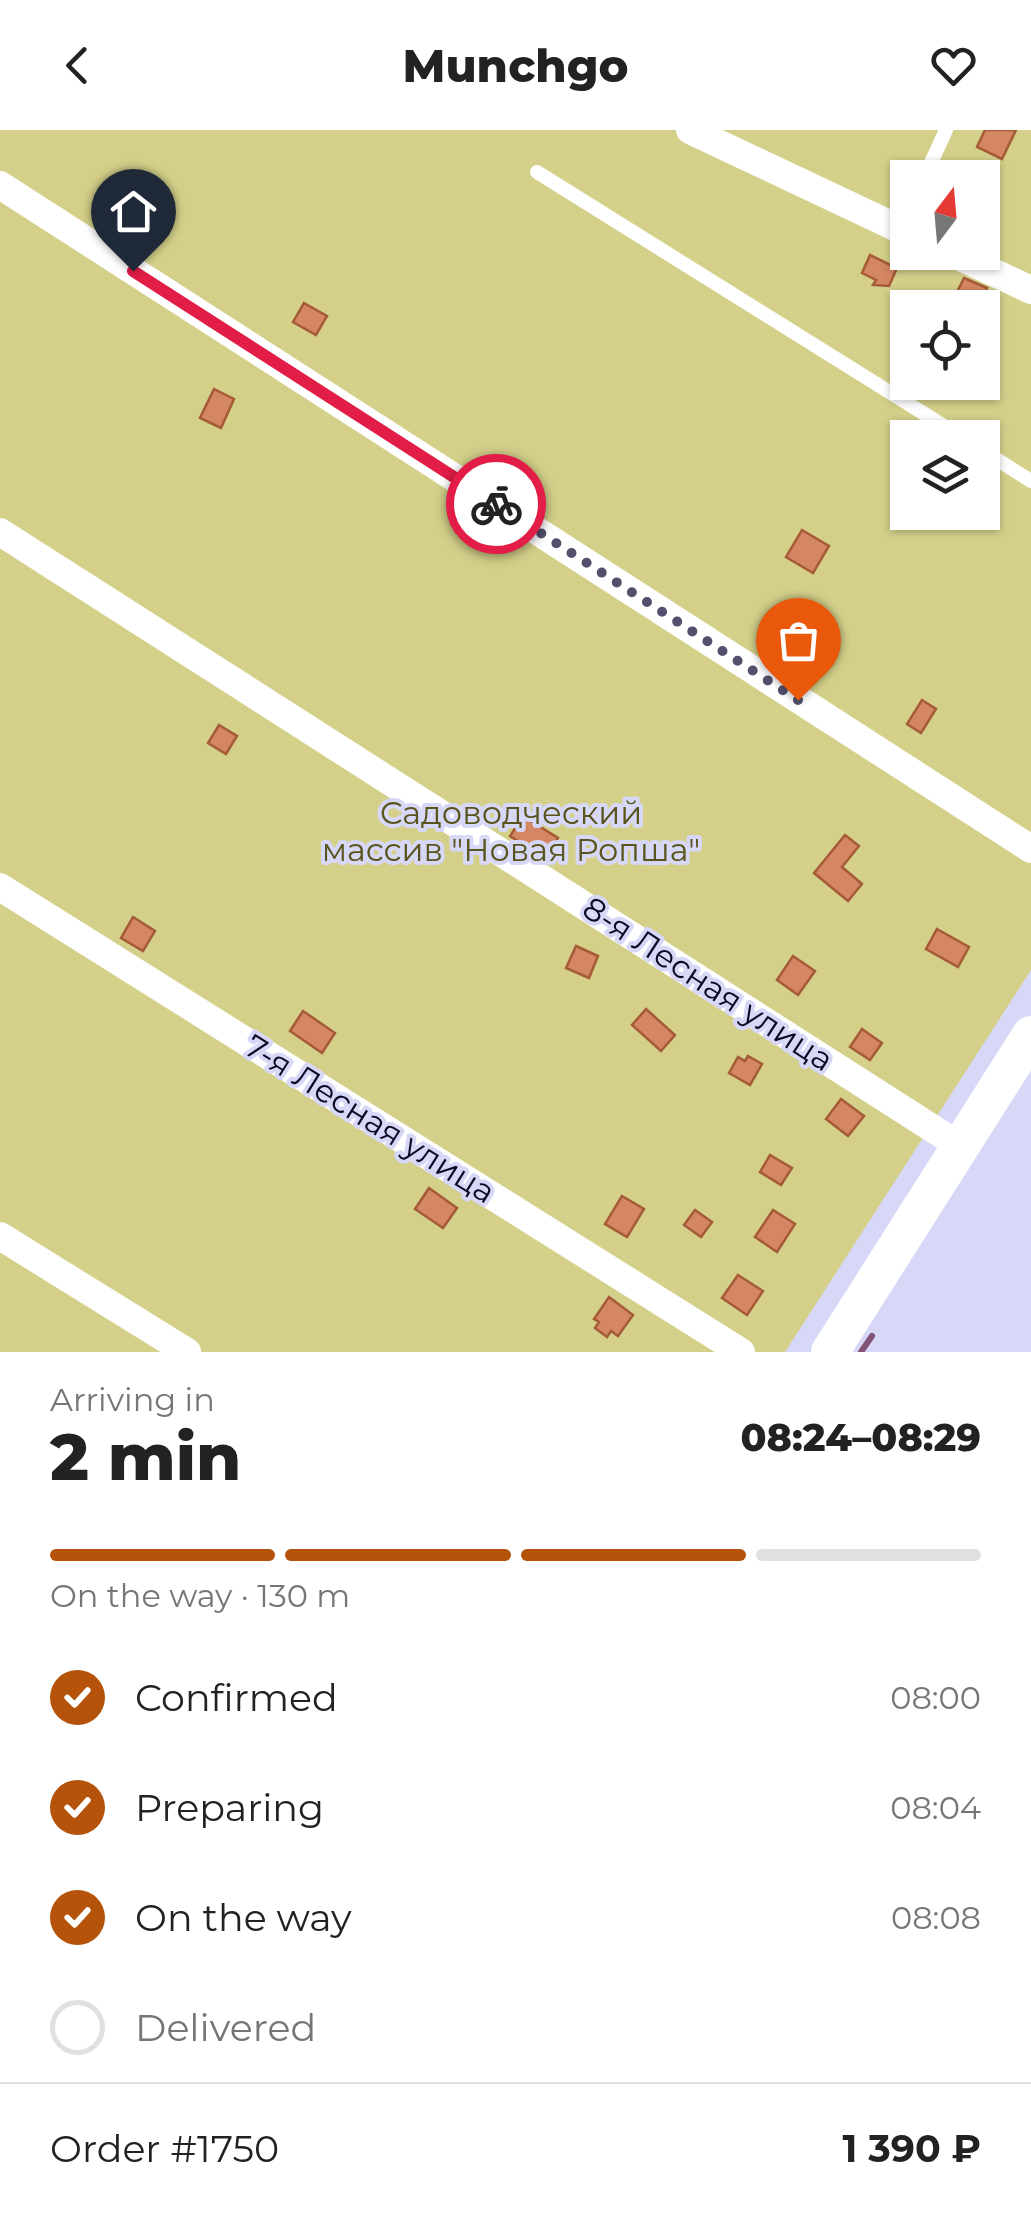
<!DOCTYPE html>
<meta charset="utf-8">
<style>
:root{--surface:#fff;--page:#f6f6f6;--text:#222;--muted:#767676;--line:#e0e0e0;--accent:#b45309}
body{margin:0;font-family:Montserrat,sans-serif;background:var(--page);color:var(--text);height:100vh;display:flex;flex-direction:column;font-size:38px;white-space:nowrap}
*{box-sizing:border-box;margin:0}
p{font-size:32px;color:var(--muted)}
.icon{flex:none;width:55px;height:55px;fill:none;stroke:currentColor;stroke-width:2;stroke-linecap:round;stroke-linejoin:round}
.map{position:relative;height:1222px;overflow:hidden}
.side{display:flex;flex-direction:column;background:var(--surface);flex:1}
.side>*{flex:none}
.needle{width:65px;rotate:16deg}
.buttons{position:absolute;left:890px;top:30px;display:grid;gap:20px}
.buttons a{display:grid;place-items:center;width:110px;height:110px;border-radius:0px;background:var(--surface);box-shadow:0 2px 8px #0004;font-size:50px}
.pin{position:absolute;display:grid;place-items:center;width:85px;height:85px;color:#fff;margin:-102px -42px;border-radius:50% 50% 50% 0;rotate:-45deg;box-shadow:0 0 10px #0007}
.pin .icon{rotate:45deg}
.courier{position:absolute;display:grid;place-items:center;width:100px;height:100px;margin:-50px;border:8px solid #e11d48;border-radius:50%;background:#fff;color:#222;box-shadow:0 2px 12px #0007}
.overview em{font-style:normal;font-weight:800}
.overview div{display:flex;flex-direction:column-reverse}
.overview{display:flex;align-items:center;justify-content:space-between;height:170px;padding:0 50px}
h1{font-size:65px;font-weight:800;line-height:75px}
.bar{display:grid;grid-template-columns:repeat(4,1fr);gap:15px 10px;align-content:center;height:120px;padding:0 50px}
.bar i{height:12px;border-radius:8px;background:var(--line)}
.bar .active{background:var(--accent)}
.bar p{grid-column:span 4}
.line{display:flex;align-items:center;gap:25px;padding:0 50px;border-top:2px solid var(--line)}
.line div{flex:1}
ol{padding:0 50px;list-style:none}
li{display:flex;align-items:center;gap:30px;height:110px}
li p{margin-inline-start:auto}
li .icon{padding:10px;border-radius:50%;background:var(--accent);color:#fff;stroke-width:4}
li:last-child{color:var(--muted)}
li i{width:55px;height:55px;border:5px solid var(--line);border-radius:50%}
header{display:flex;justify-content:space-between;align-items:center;height:130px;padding:0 50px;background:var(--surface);font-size:45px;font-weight:800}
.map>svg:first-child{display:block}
.green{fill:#d4d08a;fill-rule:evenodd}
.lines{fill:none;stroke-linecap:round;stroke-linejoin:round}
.stream{stroke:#835376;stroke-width:6}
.building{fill:#d58663;stroke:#a55b38;stroke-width:2.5}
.lane{stroke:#fff;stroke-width:14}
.street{stroke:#fff;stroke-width:28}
.secondary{stroke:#fff;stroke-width:38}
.done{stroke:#53506e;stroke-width:10;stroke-dasharray:0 18}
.route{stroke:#e11d48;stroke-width:12}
.labels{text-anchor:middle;stroke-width:8;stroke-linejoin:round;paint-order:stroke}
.park-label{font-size:32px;fill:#58541b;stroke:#d7d7f7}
.street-label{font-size:32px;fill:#0c0824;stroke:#d7d7f7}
</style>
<header><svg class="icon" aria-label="back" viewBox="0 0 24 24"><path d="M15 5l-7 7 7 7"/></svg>Munchgo<svg class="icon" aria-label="heart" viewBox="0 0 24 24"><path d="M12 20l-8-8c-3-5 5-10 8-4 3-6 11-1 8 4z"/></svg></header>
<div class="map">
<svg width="1031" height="1222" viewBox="0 0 1031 1222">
<rect width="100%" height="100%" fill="#d7d7f7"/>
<path class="green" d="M 0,0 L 1031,0 L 1031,840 L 785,1222 L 0,1222 ZM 908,48 L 982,48 L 982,122 L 908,122 ZM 908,178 L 982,178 L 982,252 L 908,252 ZM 908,308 L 982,308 L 982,382 L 908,382 Z"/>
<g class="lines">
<path class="stream" d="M 861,1222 L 872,1206"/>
</g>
<path class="building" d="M 985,0 L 1016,0 L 1002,29 L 977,17 Z
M 870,125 L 897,138 L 889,156 L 873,155 L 876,150 L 862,143 Z
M 964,148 L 987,158 L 978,177 L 955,166 Z
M 304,173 L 327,186 L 316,205 L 293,192 Z
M 214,259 L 234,269 L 221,298 L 200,288 Z
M 802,400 L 829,416 L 813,443 L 786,427 Z
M 922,570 L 936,579 L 921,603 L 907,594 Z
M 219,595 L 237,606 L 226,624 L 208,613 Z
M 523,686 L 558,708 L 545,728 L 510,706 Z
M 845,705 L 859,716 L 842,737 L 862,754 L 848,771 L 814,743 Z
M 133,787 L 155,801 L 143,821 L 121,808 Z
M 937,799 L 969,817 L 958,837 L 926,819 Z
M 576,816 L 598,826 L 589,848 L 566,838 Z
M 793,826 L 815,841 L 798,865 L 777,850 Z
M 646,879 L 675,905 L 661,921 L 632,895 Z
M 303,881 L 335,903 L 322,923 L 290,901 Z
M 862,899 L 882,913 L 870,930 L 850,917 Z
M 748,926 L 762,934 L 750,955 L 729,943 L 738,927 L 745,931 Z
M 841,969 L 864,986 L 848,1006 L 826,989 Z
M 770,1025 L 792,1038 L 781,1055 L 760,1042 Z
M 429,1058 L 457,1078 L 443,1098 L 415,1079 Z
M 622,1066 L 644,1079 L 627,1107 L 605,1094 Z
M 695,1080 L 712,1092 L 701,1107 L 684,1095 Z
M 773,1080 L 795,1094 L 777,1122 L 755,1107 Z
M 738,1145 L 763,1161 L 747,1185 L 722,1168 Z
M 609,1167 L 633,1185 L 618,1206 L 611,1201 L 607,1207 L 595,1198 L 599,1192 L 594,1189 Z"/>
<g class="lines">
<path class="lane" d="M 537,42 L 963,308
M 924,48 L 946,0
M 982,320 L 1031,351"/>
<path class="street" d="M 690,0 L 908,103
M 0,55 L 1031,719
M 950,122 L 1031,160
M 0,402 L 960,1016
M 0,757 L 741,1222
M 0,1106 L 187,1222"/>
<path class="secondary" d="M 830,1222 L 1031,905"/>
</g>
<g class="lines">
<path class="done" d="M 496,374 L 798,570"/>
<path class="route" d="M 133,141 L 496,374"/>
</g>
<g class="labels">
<g class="park-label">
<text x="511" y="694">Садоводческий<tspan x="511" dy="37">массив "Новая Ропша"</tspan></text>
</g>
<g class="street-label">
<text transform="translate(708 854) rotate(33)" y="11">8-я Лесная улица</text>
<text transform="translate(370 989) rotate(32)" y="11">7-я Лесная улица</text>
</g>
</g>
</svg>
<div class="buttons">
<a><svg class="needle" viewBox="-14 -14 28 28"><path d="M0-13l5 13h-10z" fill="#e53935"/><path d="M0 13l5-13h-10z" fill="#767676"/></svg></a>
<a><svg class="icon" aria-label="locate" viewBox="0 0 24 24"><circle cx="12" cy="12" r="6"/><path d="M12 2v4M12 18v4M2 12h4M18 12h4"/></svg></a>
<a><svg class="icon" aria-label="layers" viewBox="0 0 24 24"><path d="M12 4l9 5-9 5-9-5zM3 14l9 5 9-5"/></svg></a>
</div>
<div class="pin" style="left:798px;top:570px;background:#ea580c"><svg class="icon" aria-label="bag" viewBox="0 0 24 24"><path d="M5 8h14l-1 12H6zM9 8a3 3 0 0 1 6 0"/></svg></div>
<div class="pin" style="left:133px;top:141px;background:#1f2937"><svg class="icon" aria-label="home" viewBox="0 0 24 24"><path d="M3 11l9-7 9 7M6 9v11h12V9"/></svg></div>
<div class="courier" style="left:496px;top:374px"><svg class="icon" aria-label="bike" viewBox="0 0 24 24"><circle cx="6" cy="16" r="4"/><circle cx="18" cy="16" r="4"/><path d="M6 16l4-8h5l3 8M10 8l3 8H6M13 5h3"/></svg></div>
</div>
<section class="side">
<div class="overview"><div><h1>2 min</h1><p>Arriving in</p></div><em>08:24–08:29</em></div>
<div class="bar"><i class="active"></i><i class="active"></i><i class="active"></i><i></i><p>On the way · 130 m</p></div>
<ol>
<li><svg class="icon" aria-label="check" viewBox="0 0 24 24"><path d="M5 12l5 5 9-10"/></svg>Confirmed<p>08:00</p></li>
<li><svg class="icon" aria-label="check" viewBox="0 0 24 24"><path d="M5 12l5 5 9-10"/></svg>Preparing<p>08:04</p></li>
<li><svg class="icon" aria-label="check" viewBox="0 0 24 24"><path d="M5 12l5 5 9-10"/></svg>On the way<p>08:08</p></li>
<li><i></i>Delivered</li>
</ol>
<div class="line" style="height:130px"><div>Order #1750</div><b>1 390 ₽</b></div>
</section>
